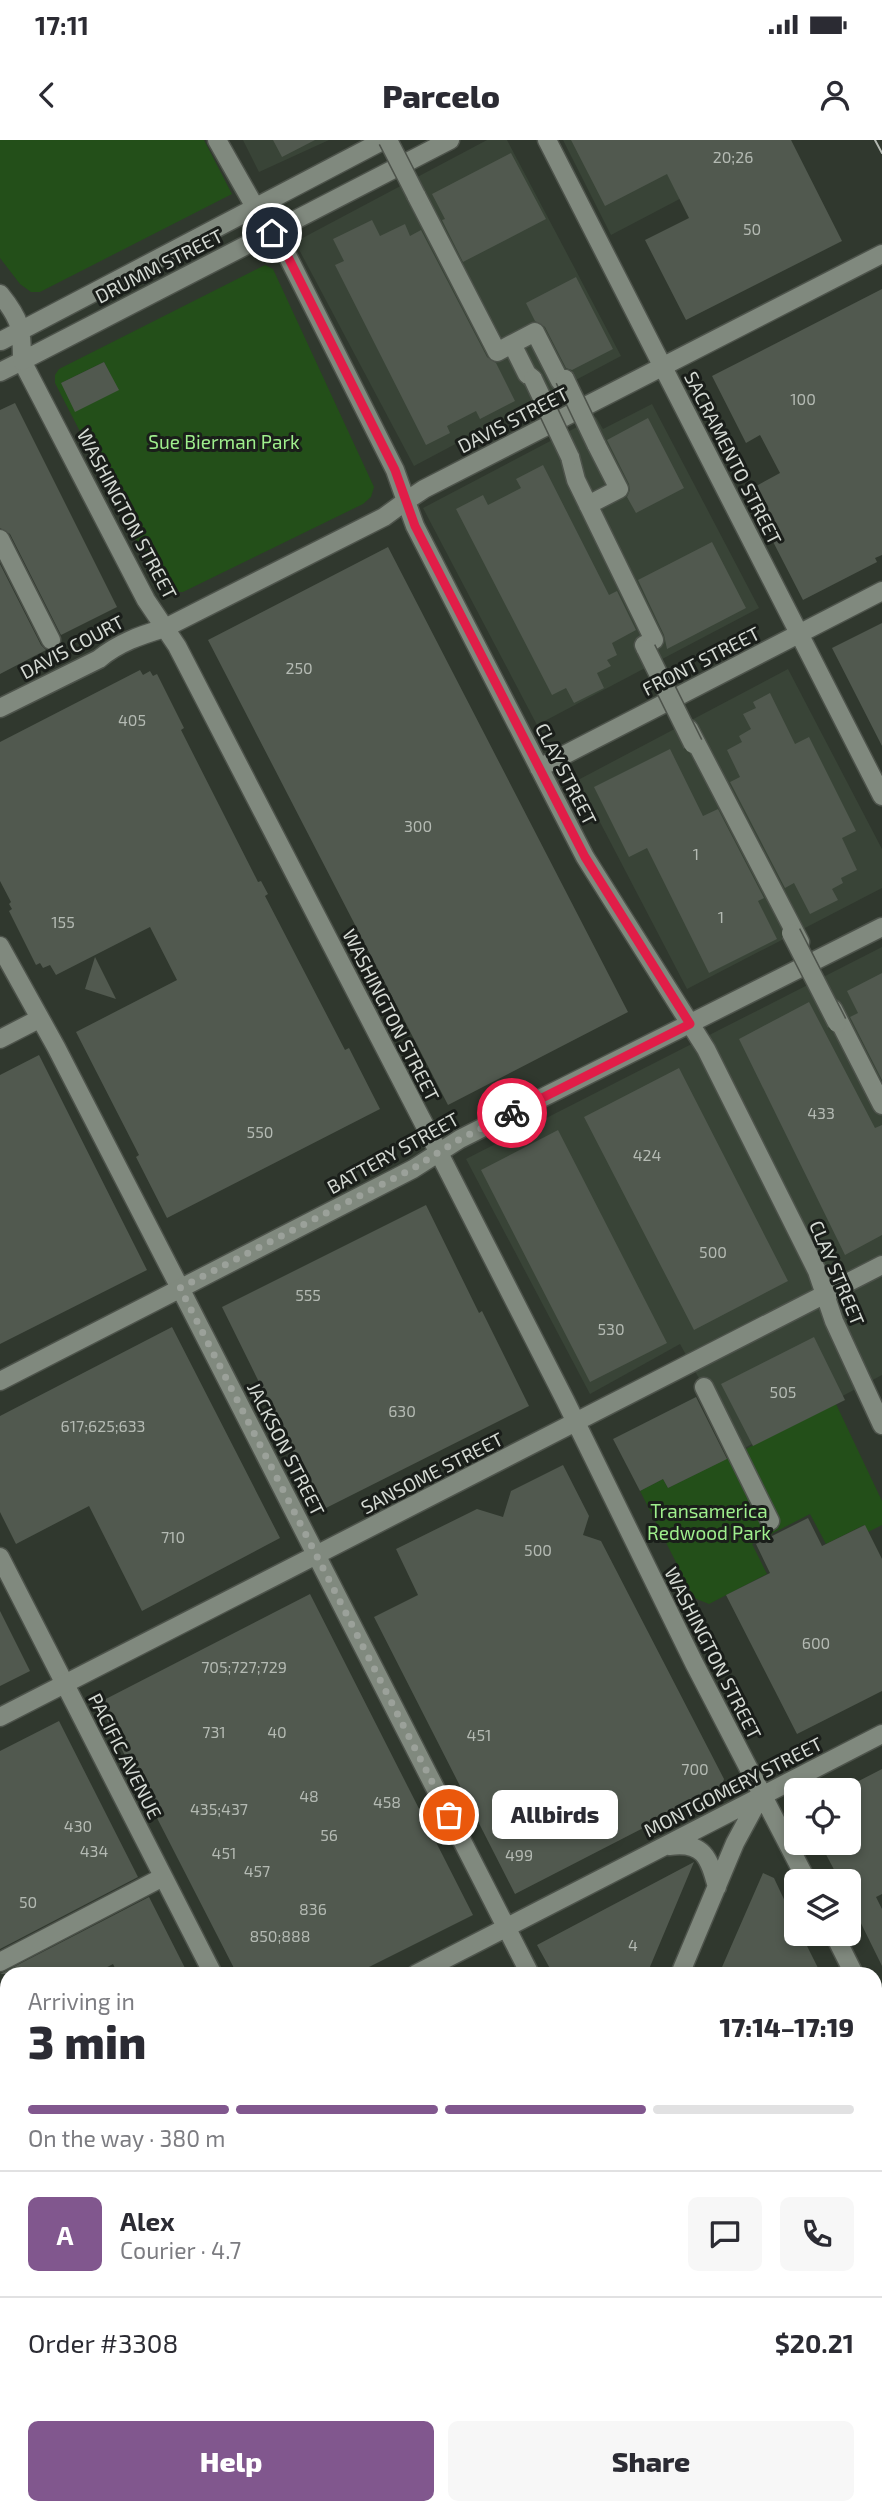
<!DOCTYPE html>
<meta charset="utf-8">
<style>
:root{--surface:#fff;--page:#f7f7f7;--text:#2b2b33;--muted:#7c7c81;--line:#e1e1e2;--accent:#81578e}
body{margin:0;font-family:"Exo 2",sans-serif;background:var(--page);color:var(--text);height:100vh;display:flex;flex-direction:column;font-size:26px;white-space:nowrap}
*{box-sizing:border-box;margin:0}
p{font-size:23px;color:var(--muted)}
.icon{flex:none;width:38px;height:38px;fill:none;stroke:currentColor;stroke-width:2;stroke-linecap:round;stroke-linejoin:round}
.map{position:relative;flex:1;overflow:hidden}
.sheet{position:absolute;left:0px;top:1827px;width:882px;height:548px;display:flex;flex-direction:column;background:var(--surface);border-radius:21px 21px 0 0;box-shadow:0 4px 10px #0003}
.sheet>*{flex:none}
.tools{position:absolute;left:784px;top:1638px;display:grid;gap:14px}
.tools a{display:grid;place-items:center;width:77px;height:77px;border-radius:10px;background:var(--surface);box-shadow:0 4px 10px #0003;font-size:35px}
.pin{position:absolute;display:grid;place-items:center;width:60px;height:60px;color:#fff;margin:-30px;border:4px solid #fff;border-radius:50%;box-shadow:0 2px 7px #0007}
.courier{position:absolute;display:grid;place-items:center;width:70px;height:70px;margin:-35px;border:5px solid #e11d48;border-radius:50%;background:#fff;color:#222;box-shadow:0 2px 9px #0007}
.bubble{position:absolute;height:49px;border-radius:10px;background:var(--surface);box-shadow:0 4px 10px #0003;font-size:23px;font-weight:800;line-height:49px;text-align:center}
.head em{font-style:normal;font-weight:800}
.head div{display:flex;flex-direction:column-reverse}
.head{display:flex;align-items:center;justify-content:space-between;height:119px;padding:0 28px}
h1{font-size:46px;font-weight:800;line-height:52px}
.bar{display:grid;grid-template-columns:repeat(4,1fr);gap:10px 7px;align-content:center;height:84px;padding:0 28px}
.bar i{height:9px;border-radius:5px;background:var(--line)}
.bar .current{background:var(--accent)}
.bar p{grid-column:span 4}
.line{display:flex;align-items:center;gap:18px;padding:0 28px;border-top:2px solid var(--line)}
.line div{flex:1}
.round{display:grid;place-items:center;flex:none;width:74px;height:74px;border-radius:10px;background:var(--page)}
.button{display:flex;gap:14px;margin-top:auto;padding:14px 28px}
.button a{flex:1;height:80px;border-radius:10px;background:var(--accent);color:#fff;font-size:28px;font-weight:800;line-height:80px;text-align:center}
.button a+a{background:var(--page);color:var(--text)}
.status{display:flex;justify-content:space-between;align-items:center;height:49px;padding:0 35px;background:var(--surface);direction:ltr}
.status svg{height:19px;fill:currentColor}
header{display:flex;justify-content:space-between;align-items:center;height:91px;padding:0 28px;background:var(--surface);font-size:32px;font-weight:800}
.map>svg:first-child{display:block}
.built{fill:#394437}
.green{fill:#234f19;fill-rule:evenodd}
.building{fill:#51594f}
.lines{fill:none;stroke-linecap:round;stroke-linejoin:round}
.street-casing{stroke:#4d534b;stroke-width:21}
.secondary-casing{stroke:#4d534b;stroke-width:21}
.primary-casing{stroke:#4d534b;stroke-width:21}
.street{stroke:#80897e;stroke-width:18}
.secondary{stroke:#80897e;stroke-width:18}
.primary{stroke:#b796be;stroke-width:18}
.tram{stroke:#b4b9b2;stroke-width:2}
.street-bridge-casing{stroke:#4d534b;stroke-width:21;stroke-linecap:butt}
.street-bridge{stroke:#80897e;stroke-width:18}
.done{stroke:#9ba19a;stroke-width:7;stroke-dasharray:0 12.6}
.route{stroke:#e11d48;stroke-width:9}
.labels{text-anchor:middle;stroke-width:6;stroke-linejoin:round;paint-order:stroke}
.number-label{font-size:16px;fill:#b4bab3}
.street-label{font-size:19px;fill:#d5dad4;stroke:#1a1e1a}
.park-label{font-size:19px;fill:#9fef8d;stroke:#1a1e1a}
</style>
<div class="status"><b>17:11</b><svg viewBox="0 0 49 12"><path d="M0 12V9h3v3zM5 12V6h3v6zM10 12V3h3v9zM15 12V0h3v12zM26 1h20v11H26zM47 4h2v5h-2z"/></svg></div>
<header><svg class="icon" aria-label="back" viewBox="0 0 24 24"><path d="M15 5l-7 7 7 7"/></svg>Parcelo<svg class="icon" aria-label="person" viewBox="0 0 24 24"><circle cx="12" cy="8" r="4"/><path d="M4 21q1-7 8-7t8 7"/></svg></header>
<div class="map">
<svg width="882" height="2374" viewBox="0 0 882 2374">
<rect width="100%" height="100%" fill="#30382e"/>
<path class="built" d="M 243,0 L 329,0 L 259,32 Z
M 487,0 L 507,0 L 621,216 L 414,326 L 295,102 Z
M 563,0 L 792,0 L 611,95 Z
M 652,264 L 759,468 L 537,585 L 423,368 L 596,277 L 603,289 Z
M 788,529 L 882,709 L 882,748 L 687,849 L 578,640 Z
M 882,807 L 882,1235 L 739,1311 L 680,1204 L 590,1254 L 466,1019 Z
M 875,1934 L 882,1948 L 882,2031 L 875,2034 Z
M 882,2264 L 882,2372 L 878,2374 L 640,2374 L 637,2368 L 875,2368 L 875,2268 Z
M 499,2368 L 587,2368 L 575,2374 L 502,2374 Z"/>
<path class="green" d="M 0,0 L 204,0 L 232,54 L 40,152 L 31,152 L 20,144 L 0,118 Z
M 265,125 L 273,129 L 374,347 L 371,357 L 363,364 L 183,452 L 170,452 L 159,445 L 55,243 L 55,235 L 59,229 ZM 104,222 L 118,250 L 61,243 Z
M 836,1264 L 882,1361 L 882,1385 L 868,1392 L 864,1385 L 826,1404 L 810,1374 L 752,1404 L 767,1434 L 709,1464 L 694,1458 L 640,1351 L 663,1339 L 668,1348 Z"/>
<path class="building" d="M 273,0 L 315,0 L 282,17 Z
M 571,0 L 791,0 L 842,101 L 686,180 L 645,100 L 689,78 L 667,34 L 605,66 Z
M 511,13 L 546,79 L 463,122 L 442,80 L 445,79 L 432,54 Z
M 372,80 L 380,96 L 405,84 L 410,96 L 421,90 L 487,217 L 496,223 L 515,261 L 480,279 L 476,271 L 447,286 L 450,293 L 426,305 L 335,125 L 344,121 L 333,99 Z
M 576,137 L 613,209 L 572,230 L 566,228 L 545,187 L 535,181 L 526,163 Z
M 882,149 L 882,415 L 875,418 L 877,422 L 803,460 L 747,351 L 780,333 L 760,295 L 746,303 L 712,236 Z
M 104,222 L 119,250 L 75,272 L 61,243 Z
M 15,263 L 117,467 L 61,495 L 10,394 L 0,388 L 0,270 Z
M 648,278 L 684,348 L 636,373 L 627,357 L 630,350 L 629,344 L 607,300 Z
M 543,325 L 609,455 L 617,451 L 636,490 L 612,503 L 617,515 L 607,520 L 611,526 L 597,533 L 604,548 L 574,563 L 566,548 L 552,555 L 456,369 L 483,355 L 488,365 L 521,348 L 516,339 Z
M 712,402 L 746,468 L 667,509 L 664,495 L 638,440 Z
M 388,407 L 628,872 L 448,965 L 208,500 Z
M 0,424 L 41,505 L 46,510 L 0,534 Z
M 882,483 L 882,606 L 832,508 Z
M 140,530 L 143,535 L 150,531 L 153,536 L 157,534 L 184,588 L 181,590 L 258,742 L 261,741 L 268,754 L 265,756 L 345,910 L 349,908 L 380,969 L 167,1078 L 136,1017 L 139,1015 L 76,892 L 177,840 L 150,787 L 56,835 L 50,825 L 43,828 L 40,823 L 36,825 L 9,771 L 12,769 L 9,764 L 11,762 L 0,741 L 0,602 Z
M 770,553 L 795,604 L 809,597 L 856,691 L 842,698 L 857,730 L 841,738 L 843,743 L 832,749 L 838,760 L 810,774 L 794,743 L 785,748 L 730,642 L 740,637 L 727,610 L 742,602 L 739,596 L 751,589 L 743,574 L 756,568 L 753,562 Z
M 670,609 L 703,676 L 718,669 L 764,758 L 758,761 L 777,799 L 709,833 L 647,708 L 629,717 L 594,647 Z
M 95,817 L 116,859 L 85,849 Z
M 882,833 L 882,940 L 850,877 L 858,873 L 847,851 Z
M 809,862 L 875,988 L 882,985 L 882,1095 L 845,1115 L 739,899 Z
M 39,915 L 147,1130 L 0,1204 L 0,935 Z
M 679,928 L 788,1141 L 694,1190 L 584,977 Z
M 558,990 L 667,1203 L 590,1242 L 481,1030 Z
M 426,1065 L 479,1173 L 482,1171 L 529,1266 L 322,1370 L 222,1167 Z
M 172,1187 L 280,1398 L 142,1471 L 89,1366 L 16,1404 L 0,1372 L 0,1276 Z
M 814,1197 L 845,1260 L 753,1306 L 721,1244 Z
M 696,1257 L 727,1319 L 668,1348 L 663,1339 L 640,1351 L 613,1299 Z
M 563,1325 L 589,1376 L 583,1395 L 601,1401 L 724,1639 L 721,1648 L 515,1754 L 374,1477 L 418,1455 L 396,1409 L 477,1369 L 503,1377 L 511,1351 Z
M 808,1378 L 822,1406 L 865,1385 L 882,1419 L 882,1551 L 797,1594 L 726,1455 L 770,1433 L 756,1404 Z
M 310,1454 L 473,1775 L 355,1834 L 237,1834 L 98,1563 Z
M 0,1471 L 30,1531 L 0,1546 Z
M 59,1581 L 138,1737 L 0,1809 L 0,1611 Z
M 882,1629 L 882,1754 L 876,1757 L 882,1769 L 882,1826 L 849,1759 L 849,1741 L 840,1741 L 820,1703 L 849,1703 L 849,1646 Z
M 694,1722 L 647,1834 L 553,1834 L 537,1805 Z
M 763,1733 L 774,1738 L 796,1785 L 796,1794 L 801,1794 L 821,1834 L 719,1834 Z
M 149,1757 L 188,1834 L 118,1834 L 113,1824 L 94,1834 L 0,1834 Z"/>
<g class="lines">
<g class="street-casing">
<path id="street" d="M 416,55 L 497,212 L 512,204 L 527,234 L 533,239
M 512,204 L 535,192 L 560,241 L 565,239
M 0,232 L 22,221 L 146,460 L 177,506 L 439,1013
M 570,317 L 576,340 L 654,500 L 644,505 L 646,509
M 588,365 L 619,349 L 596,304
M 0,399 L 51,500
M 0,568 L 99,519 C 118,503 141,495 165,488 L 384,377 L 406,361 L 395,330 L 286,113 L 255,67 L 217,0
M 689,589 L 800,802
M 0,806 L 56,907 L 180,1148
M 833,869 L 882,965
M 0,899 L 39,879
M 704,1247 L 770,1381
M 0,1417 L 213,1834
M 0,1822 L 163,1737
M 0,1950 L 7,1947
M 484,2368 L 487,2374"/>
</g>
<g class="secondary-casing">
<path id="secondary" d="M 547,0 L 882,656
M 882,114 L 424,349 L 406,361 L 415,386 L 585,717 L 706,909 L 817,1131 L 834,1181 L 882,1285
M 0,154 C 21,180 22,189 22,221
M 1,201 L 384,0
M 22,221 L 450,0
M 539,628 L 882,451
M 439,1013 L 565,1260 L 694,1523 L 807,1741
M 180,1148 L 530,1834
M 0,1241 L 413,1029 L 460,999 L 882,787
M 0,1577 L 882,1125
M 669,1706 C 704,1701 709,1718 717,1747
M 834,1794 L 854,1834
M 416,1834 L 882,1594
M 680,1834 L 735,1703 L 761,1655
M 875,1875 L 882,1889
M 0,2047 L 7,2043
M 875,2067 L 882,2064
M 802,2368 L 805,2374
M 283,2374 L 295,2368
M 454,2374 L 456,2368"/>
</g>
<g class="primary-casing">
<path id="primary" d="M 0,2071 L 7,2084
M 152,2368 L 156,2374"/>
</g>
<use href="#street" class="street"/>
<use href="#secondary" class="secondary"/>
<use href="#primary" class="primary"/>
<path class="tram" d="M 875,0 L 882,13"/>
<g class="street-bridge-casing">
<path id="street-bridge" d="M 388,0 L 416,55
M 533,239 L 570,317
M 565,239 L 596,304
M 646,509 L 693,604
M 791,793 L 837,883"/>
</g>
<use href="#street-bridge" class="street-bridge"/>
</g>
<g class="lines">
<path class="done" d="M 449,1675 L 180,1148 L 412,1029 L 460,999 L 512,973"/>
<path class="route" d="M 272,93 L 286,113 L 395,330 L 415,386 L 585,717 L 690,884 L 512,973"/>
</g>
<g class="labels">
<g class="number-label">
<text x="733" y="23">20;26</text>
<text x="752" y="95">50</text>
<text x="803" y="265">100</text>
<text x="299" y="534">250</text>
<text x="132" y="586">405</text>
<text x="418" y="692">300</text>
<text x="696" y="720">1</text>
<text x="721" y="783">1</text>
<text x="63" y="788">155</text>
<text x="821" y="979">433</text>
<text x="260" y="998">550</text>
<text x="647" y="1021">424</text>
<text x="713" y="1118">500</text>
<text x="308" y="1161">555</text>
<text x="611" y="1195">530</text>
<text x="783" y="1258">505</text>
<text x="402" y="1277">630</text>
<text x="103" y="1292">617;625;633</text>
<text x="173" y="1403">710</text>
<text x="538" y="1416">500</text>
<text x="816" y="1509">600</text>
<text x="244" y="1533">705;727;729</text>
<text x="214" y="1598">731</text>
<text x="277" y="1598">40</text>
<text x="479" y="1601">451</text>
<text x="695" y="1635">700</text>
<text x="309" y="1662">48</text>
<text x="387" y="1668">458</text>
<text x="219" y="1675">435;437</text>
<text x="78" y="1692">430</text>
<text x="329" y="1701">56</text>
<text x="94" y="1717">434</text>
<text x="224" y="1719">451</text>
<text x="519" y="1721">499</text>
<text x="257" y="1737">457</text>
<text x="28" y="1768">50</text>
<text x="313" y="1775">836</text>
<text x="280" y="1802">850;888</text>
<text x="633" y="1811">4</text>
</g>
<g class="street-label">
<text transform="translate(159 126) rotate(-27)" y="7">DRUMM STREET</text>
<text transform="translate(513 280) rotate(-27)" y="7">DAVIS STREET</text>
<text transform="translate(733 318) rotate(63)" y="7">SACRAMENTO STREET</text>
<text transform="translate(127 374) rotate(62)" y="7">WASHINGTON STREET</text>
<text transform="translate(72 507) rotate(-28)" y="7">DAVIS COURT</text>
<text transform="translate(701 521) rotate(-27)" y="7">FRONT STREET</text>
<text transform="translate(566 634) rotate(63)" y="7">CLAY STREET</text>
<text transform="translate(391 875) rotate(63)" y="7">WASHINGTON STREET</text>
<text transform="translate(393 1013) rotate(-29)" y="7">BATTERY STREET</text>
<text transform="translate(837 1133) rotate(67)" y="7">CLAY STREET</text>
<text transform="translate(286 1309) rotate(63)" y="7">JACKSON STREET</text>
<text transform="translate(432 1333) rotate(-27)" y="7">SANSOME STREET</text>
<text transform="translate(713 1513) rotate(63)" y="7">WASHINGTON STREET</text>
<text transform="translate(125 1616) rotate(63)" y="7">PACIFIC AVENUE</text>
<text transform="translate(733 1647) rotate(-27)" y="7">MONTGOMERY STREET</text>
</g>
<g class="park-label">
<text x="224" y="309">Sue Bierman Park</text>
<text x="709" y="1378">Transamerica<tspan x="709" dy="22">Redwood Park</tspan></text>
</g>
</g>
</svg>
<div class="tools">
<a><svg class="icon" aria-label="locate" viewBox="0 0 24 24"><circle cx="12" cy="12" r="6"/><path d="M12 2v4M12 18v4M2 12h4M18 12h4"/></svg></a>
<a><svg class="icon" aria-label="layers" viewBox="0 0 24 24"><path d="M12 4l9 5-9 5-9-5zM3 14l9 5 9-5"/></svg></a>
</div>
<div class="pin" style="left:449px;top:1675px;background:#ea580c"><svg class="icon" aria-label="bag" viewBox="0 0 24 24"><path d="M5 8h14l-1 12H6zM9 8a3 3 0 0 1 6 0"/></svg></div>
<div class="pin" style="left:272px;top:93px;background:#1f2937"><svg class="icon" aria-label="home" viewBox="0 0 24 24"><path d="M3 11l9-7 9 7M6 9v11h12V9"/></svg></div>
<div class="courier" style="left:512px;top:973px"><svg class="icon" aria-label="bike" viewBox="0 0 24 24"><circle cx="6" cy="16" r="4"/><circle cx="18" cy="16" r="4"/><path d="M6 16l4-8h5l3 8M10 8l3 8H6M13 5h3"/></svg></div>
<div class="bubble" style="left:492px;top:1650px;width:126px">Allbirds</div>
<section class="sheet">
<div class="head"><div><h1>3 min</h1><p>Arriving in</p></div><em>17:14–17:19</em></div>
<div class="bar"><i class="current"></i><i class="current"></i><i class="current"></i><i></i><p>On the way · 380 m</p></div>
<div class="line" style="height:126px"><b class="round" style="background:var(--accent);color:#fff">A</b><div><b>Alex</b><p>Courier · 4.7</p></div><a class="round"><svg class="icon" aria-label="chat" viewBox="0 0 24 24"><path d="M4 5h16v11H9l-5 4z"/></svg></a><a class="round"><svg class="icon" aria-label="phone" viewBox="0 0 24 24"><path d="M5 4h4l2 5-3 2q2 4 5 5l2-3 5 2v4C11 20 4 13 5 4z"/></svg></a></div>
<div class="line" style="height:91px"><div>Order #3308</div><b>$20.21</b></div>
<div class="button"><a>Help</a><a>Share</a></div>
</section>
</div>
